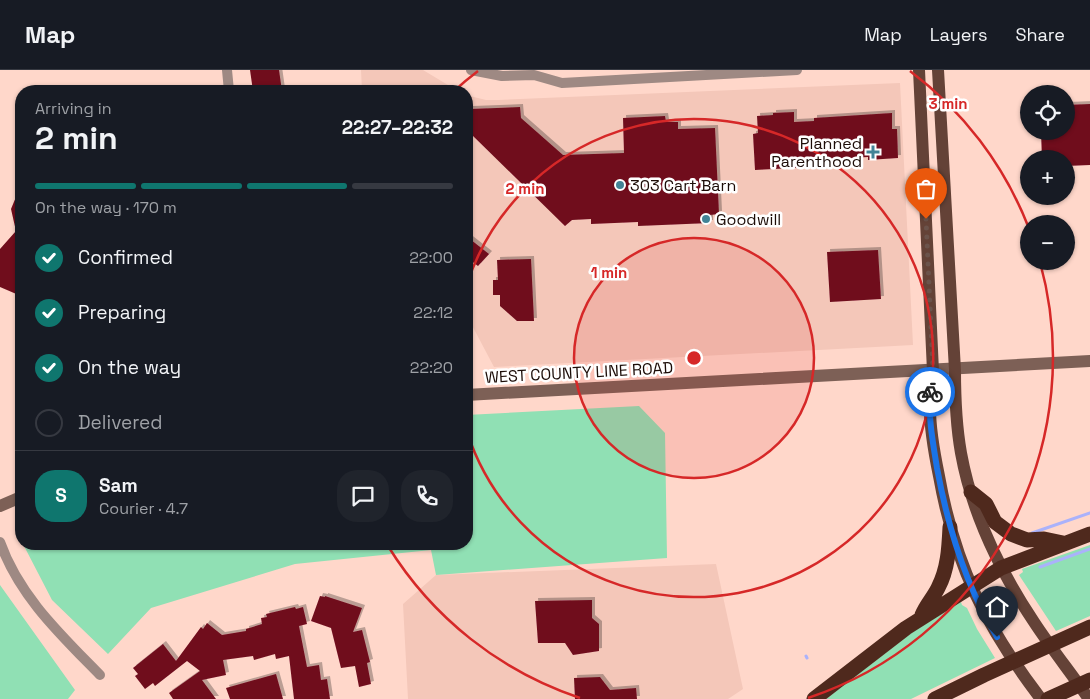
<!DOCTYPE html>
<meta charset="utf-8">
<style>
:root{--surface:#171b24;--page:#20242c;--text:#f1f3f6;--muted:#9ea1a6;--line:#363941;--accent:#0f766e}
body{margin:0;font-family:"Space Grotesk",sans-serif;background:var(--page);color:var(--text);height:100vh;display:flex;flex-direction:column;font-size:19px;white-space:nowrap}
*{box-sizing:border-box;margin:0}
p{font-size:16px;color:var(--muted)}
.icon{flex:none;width:28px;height:28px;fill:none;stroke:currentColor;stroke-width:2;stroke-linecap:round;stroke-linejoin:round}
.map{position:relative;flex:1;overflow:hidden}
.sheet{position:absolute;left:15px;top:15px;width:458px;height:465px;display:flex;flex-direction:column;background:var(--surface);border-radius:20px;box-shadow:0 1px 4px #0004}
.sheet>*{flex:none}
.buttons{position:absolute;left:1020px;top:15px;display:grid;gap:10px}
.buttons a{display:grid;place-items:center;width:55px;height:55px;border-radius:50%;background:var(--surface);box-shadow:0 1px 4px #0004;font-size:25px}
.pin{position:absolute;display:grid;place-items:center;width:42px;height:42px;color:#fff;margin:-51px -21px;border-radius:50% 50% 50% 0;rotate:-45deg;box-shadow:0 0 5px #0007}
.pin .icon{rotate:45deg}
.courier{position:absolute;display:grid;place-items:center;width:50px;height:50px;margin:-25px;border:4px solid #1a73e8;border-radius:50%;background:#fff;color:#222;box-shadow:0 1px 6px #0007}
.summary em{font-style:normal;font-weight:800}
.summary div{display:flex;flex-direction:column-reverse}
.summary{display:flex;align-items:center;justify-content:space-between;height:85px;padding:0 20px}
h1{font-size:32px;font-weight:800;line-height:38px}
.bar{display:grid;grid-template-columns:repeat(4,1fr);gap:8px 5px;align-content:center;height:60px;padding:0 20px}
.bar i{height:6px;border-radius:4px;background:var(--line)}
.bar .active{background:var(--accent)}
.bar p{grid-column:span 4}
.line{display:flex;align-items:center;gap:12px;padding:0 20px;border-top:1px solid var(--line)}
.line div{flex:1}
.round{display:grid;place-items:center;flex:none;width:52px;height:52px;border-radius:20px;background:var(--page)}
ol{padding:0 20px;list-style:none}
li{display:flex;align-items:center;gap:15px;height:55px}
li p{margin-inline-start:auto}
li .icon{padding:5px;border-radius:50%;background:var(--accent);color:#fff;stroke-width:4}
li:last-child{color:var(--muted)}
li i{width:28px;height:28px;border:2px solid var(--line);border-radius:50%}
header{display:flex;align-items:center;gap:30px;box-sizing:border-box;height:70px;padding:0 25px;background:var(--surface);border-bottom:1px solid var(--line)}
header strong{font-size:24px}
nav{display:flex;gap:28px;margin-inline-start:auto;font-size:18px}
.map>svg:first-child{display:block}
.built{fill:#f4c7b9}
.green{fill:#90e0b4}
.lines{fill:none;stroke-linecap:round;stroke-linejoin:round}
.stream{stroke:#aab2fb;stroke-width:3}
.building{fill:#6f0b1e;filter:url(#shadow)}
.street{stroke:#9e8983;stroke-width:10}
.secondary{stroke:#7d6056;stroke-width:12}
.primary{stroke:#644237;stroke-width:12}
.highway{stroke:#4f291d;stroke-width:15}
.done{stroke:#6b534b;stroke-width:5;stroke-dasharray:0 9}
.route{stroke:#1a73e8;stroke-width:6}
.ring{fill:none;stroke:#d62828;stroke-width:2.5}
.poi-dot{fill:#428396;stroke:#fff;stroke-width:2}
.labels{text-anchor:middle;stroke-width:5;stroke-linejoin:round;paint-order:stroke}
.poi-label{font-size:16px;fill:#1c0c07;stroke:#fff;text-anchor:start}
.street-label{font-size:16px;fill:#1c0c07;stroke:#fff}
.centre{fill:#d62828;stroke:#fff;stroke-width:2.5}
.ring-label{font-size:15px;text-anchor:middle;font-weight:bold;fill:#d62828;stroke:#fff;stroke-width:5;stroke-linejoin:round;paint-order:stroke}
</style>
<header>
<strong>Map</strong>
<nav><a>Map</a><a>Layers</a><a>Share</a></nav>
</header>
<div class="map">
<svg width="1090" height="629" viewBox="0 0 1090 629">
<defs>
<filter id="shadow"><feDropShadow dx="3" dy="-3" stdDeviation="0" flood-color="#0004"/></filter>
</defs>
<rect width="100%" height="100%" fill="#ffd7ca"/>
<path class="built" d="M 361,0 L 423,0 L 458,21 L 362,21 Z
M 900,13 L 913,275 L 494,297 L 466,244 L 466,25 L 486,30 L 498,30 Z
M 716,494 L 743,619 L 728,629 L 408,629 L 403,534 L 436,505 Z"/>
<path class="green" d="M 639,336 L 665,363 L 667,488 L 436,505 L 431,480 L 295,494 L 151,538 L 108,584 L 52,530 L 23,474 L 466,474 L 466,345 Z
M 1090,475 L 1090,546 L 1056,561 L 1019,505 L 1023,502 L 1022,499 Z
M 0,515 L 75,620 L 68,629 L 0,629 Z
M 961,532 L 962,535 L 967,538 L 977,559 L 995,588 L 911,629 L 826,629 L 914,561 Z"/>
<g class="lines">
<path class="stream" d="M 1032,463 L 1090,443
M 1040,497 L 1090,479
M 806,586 L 807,588"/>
</g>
<path class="building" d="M 250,0 L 279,0 L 282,21 L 253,21 Z
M 1090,34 L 1090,95 L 1066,96 L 1066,89 L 1042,89 L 1041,61 L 1066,61 L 1066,35 Z
M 520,37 L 521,48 L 563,85 L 624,83 L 623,48 L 665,46 L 666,52 L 678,52 L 678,59 L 715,58 L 719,144 L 710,145 L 710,153 L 638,156 L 638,152 L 591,154 L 591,149 L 572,150 L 565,156 L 471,64 L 470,39 Z
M 794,42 L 794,52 L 814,51 L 814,48 L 892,43 L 892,59 L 897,59 L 898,88 L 868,90 L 868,87 L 816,90 L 816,97 L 755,100 L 753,64 L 758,63 L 757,46 L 773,45 L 773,43 Z
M 21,115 L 21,226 L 0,217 L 0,179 L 16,161 L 11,139 Z
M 466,166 L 489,184 L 478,196 L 466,187 Z
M 878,180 L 881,229 L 830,232 L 827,182 Z
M 531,189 L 534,251 L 517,251 L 500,236 L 500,225 L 493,225 L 493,210 L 498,210 L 497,190 Z
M 320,526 L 325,527 L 325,526 L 362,538 L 353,562 L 362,560 L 370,592 L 367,593 L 371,614 L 359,617 L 355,596 L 341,598 L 331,558 L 311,551 Z
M 592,530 L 592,548 L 599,554 L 599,581 L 573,585 L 565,573 L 538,573 L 535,531 Z
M 295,537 L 296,539 L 303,537 L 307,554 L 299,556 L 307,597 L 319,595 L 321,610 L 327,609 L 330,629 L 294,629 L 289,586 L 276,589 L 275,584 L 254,590 L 253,586 L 223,590 L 226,605 L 202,610 L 216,629 L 173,629 L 169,623 L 200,601 L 187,591 L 155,616 L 153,613 L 145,619 L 135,606 L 138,604 L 133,598 L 163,574 L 176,591 L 201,557 L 203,559 L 207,553 L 222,565 L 246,561 L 246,559 L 262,554 L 261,548 L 267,547 L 266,544 Z
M 276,604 L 283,629 L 230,629 L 226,618 Z
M 600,607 L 610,620 L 636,618 L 637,629 L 575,629 L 574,608 Z"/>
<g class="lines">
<path class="street" d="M 227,0 L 229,21
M 471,0 L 502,6 L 534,5 L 562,13 L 797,0
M 0,472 C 19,526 61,565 100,605"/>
<path class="secondary" d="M 466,325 L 1090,291
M 0,436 L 21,427"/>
<path class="primary" d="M 919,0 L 933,301 C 932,311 930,321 930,331 C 929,356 934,382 939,406 C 955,496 986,557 1041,629
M 938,0 L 955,300 C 955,328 956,355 961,383 C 972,444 1000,501 1034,552 C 1051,578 1071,603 1089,629"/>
<path class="highway" d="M 971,422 L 986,434 L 995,452 L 1011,464 L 1027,470 L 1044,469 L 1063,473
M 922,545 C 926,535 933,528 938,518 C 948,499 949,478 950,457
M 814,629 L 906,558 L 1001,498 L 1090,464
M 935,629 L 984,605 L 1090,557
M 1048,629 L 1090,610"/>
</g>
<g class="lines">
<path class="done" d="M 926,149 L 933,301 L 930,322"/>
<path class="route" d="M 930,322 C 928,347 933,373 937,398 C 948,458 965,515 997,567"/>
</g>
<circle cx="694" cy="288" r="120" fill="#d62828" fill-opacity=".12"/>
<g class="ring">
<circle cx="694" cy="288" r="120"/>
<path d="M467 214A239 239 0 1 1 467 362"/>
<path d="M580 628A359 359 0 0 1 388 476M454 21A359 359 0 0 1 478 1M910 1A359 359 0 0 1 1028 156M1040 192A359 359 0 0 1 808 628"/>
</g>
<g class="poi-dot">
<path d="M870.5 74.5h5v5h5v5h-5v5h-5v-5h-5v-5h5z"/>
<circle cx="620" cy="115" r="5"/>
<circle cx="706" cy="149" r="5"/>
</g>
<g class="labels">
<g class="poi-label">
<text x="862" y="79" text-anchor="end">Planned<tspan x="862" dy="18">Parenthood</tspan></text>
<text x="630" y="121">303 Cart Barn</text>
<text x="716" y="155">Goodwill</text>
</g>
<g class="street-label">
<text transform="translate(579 302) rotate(-3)" y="6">WEST COUNTY LINE ROAD</text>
</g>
</g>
<circle cx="694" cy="288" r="8" class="centre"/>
<g class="ring-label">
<text x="948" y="39">3 min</text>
<text x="525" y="124">2 min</text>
<text x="609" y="208">1 min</text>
</g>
</svg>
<div class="buttons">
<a><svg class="icon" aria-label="locate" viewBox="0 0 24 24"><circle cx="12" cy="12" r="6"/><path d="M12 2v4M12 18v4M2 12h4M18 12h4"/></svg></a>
<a>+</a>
<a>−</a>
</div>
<div class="pin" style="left:926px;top:149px;background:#ea580c"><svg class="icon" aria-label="bag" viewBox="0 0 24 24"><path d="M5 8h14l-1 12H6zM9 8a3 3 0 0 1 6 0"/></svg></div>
<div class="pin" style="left:997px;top:567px;background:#1f2937"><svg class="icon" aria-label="home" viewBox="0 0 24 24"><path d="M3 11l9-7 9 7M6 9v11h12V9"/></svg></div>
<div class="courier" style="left:930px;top:322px"><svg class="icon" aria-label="bike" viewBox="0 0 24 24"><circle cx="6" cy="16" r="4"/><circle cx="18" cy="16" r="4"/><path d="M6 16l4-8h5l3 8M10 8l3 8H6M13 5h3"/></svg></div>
<section class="sheet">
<div class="summary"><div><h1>2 min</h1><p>Arriving in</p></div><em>22:27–22:32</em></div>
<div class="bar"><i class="active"></i><i class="active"></i><i class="active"></i><i></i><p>On the way · 170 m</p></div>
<ol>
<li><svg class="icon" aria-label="check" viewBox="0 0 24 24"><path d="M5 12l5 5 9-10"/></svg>Confirmed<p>22:00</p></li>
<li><svg class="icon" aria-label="check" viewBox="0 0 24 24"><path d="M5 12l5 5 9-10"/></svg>Preparing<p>22:12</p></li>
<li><svg class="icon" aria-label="check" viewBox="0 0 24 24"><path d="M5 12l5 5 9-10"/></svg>On the way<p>22:20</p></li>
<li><i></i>Delivered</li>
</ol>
<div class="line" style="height:90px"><b class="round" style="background:var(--accent);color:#fff">S</b><div><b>Sam</b><p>Courier · 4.7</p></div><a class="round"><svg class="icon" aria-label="chat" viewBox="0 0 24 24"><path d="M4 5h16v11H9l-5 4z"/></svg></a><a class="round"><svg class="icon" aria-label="phone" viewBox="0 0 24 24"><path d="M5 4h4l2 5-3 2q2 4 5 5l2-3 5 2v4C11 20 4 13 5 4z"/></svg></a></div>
</section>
</div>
